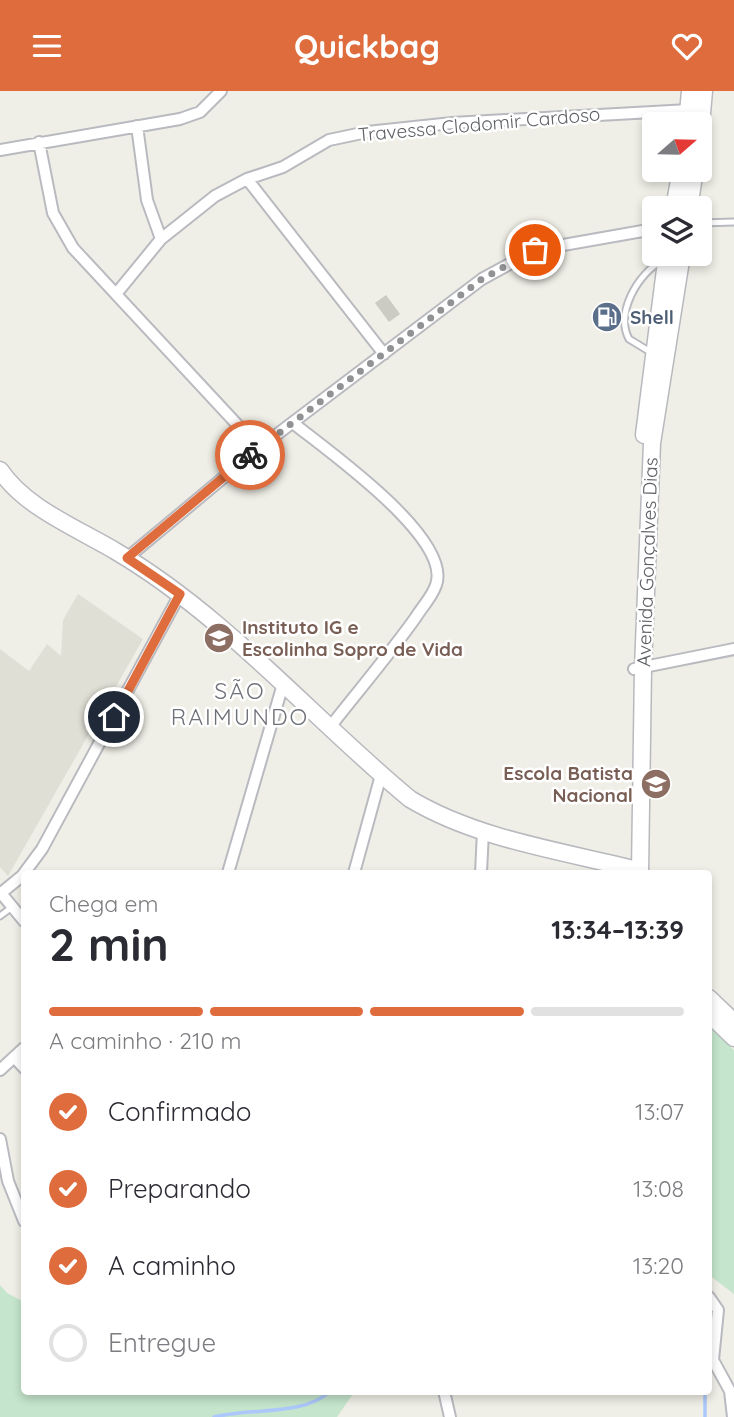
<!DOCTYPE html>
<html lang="pt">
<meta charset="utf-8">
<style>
:root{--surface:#fff;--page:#f7f7f7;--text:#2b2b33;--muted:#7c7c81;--line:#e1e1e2;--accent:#df6c3d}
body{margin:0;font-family:Quicksand,sans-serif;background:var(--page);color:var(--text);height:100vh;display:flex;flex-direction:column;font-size:26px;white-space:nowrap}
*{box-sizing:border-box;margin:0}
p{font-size:23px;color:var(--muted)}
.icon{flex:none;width:38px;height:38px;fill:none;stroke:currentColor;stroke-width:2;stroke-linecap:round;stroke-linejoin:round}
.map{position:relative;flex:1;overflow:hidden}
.details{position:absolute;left:21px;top:779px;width:691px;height:525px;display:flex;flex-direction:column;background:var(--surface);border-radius:7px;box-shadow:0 4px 10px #0003}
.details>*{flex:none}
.needle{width:46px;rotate:70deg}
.buttons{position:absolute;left:642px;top:21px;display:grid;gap:14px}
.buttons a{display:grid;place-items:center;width:70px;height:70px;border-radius:7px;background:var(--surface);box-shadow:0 4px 10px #0003;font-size:35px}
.pin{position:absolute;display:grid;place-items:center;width:60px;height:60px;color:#fff;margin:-30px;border:4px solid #fff;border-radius:50%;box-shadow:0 2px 7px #0007}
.courier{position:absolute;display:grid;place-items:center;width:70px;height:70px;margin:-35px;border:5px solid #df6c3d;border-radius:50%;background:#fff;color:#222;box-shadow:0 2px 9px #0007}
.head em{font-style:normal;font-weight:800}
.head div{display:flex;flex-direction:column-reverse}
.head{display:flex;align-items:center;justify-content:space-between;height:119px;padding:0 28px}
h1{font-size:46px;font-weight:800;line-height:52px}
.bar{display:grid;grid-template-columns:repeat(4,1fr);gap:10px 7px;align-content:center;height:84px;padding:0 28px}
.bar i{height:9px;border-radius:5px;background:var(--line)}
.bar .active{background:var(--accent)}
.bar p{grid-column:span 4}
ol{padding:0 28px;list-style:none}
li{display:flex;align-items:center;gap:21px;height:77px}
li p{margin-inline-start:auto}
li .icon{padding:7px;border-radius:50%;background:var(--accent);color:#fff;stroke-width:4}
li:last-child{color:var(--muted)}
li i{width:38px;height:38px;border:4px solid var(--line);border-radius:50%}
header{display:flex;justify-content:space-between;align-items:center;height:91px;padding:0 28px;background:var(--accent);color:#fff;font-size:32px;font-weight:800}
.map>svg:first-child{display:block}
.education{fill:#dfdfd5}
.green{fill:#c5e5cc}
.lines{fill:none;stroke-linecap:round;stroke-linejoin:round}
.stream{stroke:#acc8fa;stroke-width:3.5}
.building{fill:#cbcac3}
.lane-casing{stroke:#b9bac0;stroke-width:9}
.street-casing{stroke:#b9bac0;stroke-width:14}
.secondary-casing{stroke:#b8b9bf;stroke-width:19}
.lane{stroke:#fff;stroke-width:5}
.street{stroke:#fff;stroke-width:10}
.secondary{stroke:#fff;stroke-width:16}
.done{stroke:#919293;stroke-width:7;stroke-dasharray:0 12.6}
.route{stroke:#df6c3d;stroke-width:9}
.labels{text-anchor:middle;stroke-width:5;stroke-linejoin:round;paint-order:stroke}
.street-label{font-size:19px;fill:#5e6066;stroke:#fff}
.service-label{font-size:19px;font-weight:bold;fill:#4e5e75;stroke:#fff;text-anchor:start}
.education-label{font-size:19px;font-weight:bold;fill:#785e54;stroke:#fff;text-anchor:start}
.quarter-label{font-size:23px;letter-spacing:2px;fill:#6f7278;stroke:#fff}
</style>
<header><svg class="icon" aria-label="menu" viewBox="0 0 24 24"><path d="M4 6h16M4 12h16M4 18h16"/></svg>Quickbag<svg class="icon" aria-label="heart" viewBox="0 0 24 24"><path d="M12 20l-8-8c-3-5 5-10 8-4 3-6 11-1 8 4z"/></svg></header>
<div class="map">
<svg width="734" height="1326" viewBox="0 0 734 1326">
<rect width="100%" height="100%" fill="#f0efe7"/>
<path class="education" d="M 78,503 L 143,548 L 8,785 L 0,776 L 0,558 L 29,580 L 47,553 L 61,565 L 63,529 Z"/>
<path class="green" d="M 709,936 L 734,959 L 734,1203 L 709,1184 Z
M 0,1194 L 7,1202 L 24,1211 L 24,1300 L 355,1300 L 337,1326 L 0,1326 Z"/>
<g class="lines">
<path class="stream" d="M 214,1326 C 254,1316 301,1326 331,1300
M 705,1326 L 705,1300"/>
</g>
<path class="building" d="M 386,204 L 400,223 L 389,231 L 375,212 Z"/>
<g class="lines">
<g class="lane-casing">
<path id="lane" d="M 700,132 L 734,131
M 652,262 L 629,248 C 615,222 638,182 663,169
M 0,825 L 12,816"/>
</g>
<g class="street-casing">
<path id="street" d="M 137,35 L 147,109 L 161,148
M 39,51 L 53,122 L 73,157 L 259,357
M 0,59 L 180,28 L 200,21 L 221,0
M 247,88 L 384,263
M 116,203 L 161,148 L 215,105 L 247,88 L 283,76 L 329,49 L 367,41 L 452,32 L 689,19
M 293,332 C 325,358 453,447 436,494 C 432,506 422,516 416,526 C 389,564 359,599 330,636
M 127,467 L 259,357 L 482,188 L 535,159 L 654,138
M 634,578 L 734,558
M 228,782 L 283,593
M 354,782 L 381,684
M 481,782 L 483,740
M 0,801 L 24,830
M 1,802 L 22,785 L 42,758 L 180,503
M 14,966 L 24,977
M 0,979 L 24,957
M 0,1048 L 8,1090 L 24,1130
M 709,1206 L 718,1219 L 713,1269 L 730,1300 L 733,1326
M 444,1300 L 450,1326"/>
</g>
<g class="secondary-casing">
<path id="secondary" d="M 687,33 L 690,0
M 700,45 L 704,0
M 674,117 L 681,79
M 689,117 L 695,79
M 644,344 L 667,163
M 0,379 C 25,417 79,438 117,461 C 228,527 312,627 410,708 C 475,747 556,759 629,777 L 635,782
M 640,782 L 643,577 L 652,352 L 682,163
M 709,907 L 734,931
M 709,923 L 734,947"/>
</g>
<use href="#lane" class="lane"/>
<use href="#street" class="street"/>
<use href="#secondary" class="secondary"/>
</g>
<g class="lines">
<path class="done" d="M 250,364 L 482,188 L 535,159"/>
<path class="route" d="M 114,626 L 180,503 L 127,467 L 250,364"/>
</g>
<defs>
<g id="fuel-disc" transform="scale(1.575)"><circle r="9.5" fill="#5c6f8a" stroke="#fff"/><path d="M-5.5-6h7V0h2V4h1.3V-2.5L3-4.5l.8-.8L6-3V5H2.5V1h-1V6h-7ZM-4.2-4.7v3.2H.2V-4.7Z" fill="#fff"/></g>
<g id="school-disc" transform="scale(1.575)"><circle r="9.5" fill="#8d6e63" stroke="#fff"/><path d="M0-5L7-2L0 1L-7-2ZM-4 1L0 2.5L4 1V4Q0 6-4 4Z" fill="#fff"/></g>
</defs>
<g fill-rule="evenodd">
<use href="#fuel-disc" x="607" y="226"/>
<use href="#school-disc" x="219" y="547"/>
<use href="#school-disc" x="656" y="693"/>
</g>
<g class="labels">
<g class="street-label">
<text transform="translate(479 33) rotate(-5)" y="7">Travessa Clodomir Cardoso</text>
<text transform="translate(647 471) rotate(-88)" y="7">Avenida Gonçalves Dias</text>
</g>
<g class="service-label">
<text x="630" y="233">Shell</text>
</g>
<g class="education-label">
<text x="242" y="543">Instituto IG e<tspan x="242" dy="22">Escolinha Sopro de Vida</tspan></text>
<text x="633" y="689" text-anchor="end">Escola Batista<tspan x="633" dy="22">Nacional</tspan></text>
</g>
<g class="quarter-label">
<text x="240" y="608">SÃO<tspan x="240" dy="26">RAIMUNDO</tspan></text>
</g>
</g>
</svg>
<div class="buttons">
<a><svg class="needle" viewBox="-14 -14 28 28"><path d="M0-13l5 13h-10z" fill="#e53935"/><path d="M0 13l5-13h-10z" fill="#7c7c81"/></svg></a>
<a><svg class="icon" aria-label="layers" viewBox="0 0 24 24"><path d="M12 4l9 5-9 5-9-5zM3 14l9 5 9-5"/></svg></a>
</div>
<div class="pin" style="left:535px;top:159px;background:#ea580c"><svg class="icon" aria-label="bag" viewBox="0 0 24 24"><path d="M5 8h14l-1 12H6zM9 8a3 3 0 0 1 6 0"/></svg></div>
<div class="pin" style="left:114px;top:626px;background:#1f2937"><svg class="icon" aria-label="home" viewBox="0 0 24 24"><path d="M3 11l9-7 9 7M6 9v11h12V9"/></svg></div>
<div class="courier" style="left:250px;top:364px"><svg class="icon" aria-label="bike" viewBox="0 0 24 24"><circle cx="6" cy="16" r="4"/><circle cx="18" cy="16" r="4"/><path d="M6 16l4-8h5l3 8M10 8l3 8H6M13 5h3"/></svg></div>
<section class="details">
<div class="head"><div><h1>2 min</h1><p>Chega em</p></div><em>13:34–13:39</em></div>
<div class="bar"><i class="active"></i><i class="active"></i><i class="active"></i><i></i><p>A caminho · 210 m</p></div>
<ol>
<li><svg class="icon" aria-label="check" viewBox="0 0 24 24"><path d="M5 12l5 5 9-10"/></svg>Confirmado<p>13:07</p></li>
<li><svg class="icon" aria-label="check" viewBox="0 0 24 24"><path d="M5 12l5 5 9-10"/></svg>Preparando<p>13:08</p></li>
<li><svg class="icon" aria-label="check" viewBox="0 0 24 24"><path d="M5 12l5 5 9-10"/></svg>A caminho<p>13:20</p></li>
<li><i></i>Entregue</li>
</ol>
</section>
</div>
